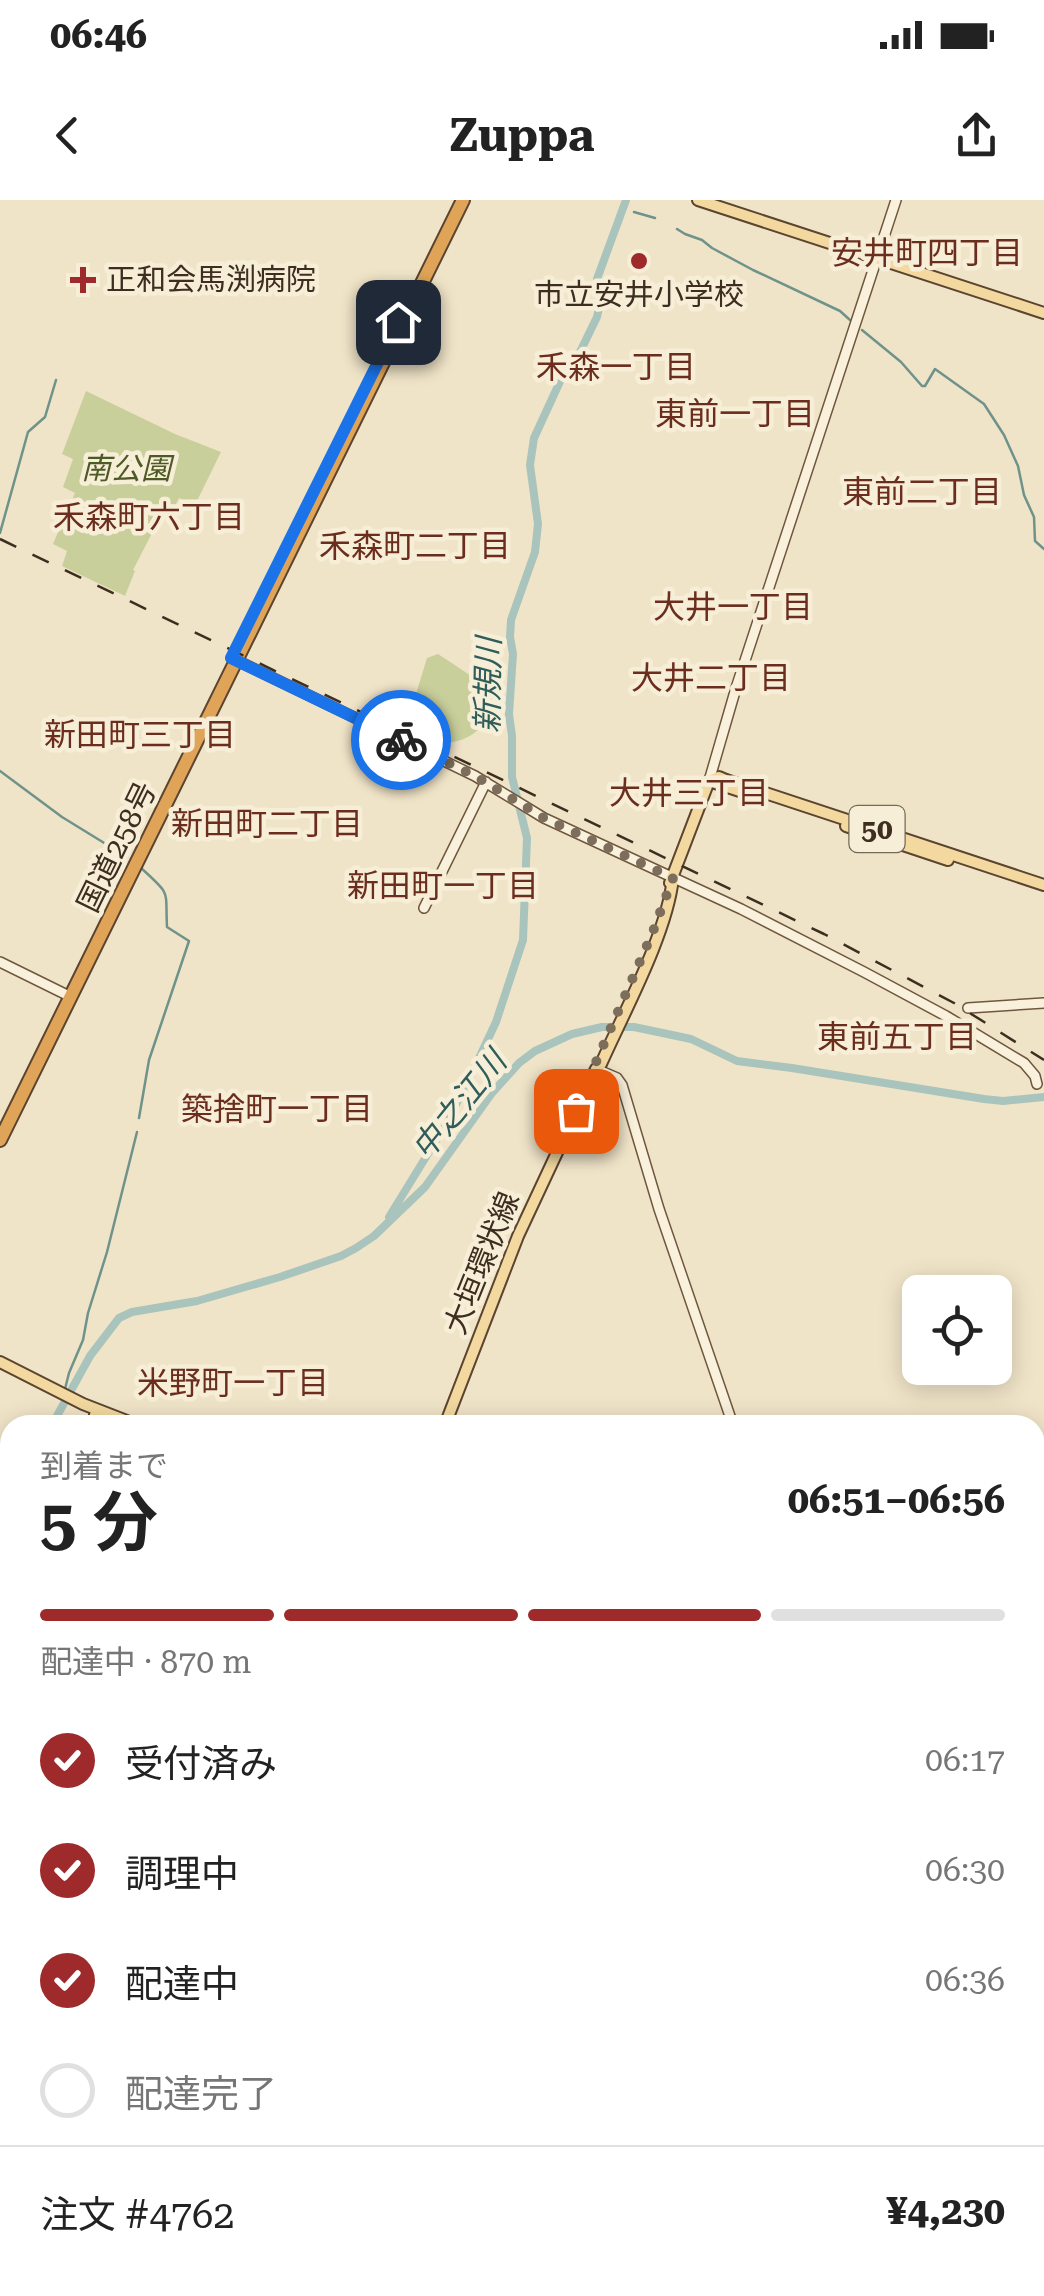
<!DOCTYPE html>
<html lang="ja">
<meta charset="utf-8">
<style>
:root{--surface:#fff;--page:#f6f6f6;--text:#222;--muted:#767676;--line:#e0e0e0;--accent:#9e2a2b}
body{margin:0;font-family:"Roboto Serif","Noto Sans JP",serif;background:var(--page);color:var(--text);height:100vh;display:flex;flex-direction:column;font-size:38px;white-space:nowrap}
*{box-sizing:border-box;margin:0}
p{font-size:32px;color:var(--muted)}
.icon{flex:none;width:55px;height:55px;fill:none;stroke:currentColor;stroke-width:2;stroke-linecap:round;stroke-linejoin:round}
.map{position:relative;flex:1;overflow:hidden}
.side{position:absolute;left:0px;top:1215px;width:1045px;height:882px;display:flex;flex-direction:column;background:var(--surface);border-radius:30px 30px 0 0;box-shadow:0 5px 25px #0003}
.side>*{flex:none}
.controls{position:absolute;left:902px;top:1075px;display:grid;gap:20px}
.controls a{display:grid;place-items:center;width:110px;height:110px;border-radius:15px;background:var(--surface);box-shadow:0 5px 25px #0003;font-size:50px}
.pin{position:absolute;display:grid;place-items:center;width:85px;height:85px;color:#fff;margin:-42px;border-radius:20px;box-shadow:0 5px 15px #0006}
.courier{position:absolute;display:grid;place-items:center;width:100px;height:100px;margin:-50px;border:8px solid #1a73e8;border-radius:50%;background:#fff;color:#222;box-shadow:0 2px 12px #0007}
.overview em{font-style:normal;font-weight:700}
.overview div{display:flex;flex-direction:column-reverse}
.overview{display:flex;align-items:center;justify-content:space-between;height:170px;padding:0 40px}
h1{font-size:65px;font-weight:700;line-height:75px}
.bar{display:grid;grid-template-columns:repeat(4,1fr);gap:15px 10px;align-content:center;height:120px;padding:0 40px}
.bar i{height:12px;border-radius:8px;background:var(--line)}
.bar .on{background:var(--accent)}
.bar p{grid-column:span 4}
.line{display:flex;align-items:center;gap:25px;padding:0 40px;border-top:2px solid var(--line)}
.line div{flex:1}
ol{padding:0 40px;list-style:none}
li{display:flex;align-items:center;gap:30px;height:110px}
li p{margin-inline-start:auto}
li .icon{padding:10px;border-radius:50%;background:var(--accent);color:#fff;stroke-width:4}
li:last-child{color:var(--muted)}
li i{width:55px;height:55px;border:5px solid var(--line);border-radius:50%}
.status{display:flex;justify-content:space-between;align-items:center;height:70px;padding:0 50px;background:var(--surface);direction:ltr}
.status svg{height:28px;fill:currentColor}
header{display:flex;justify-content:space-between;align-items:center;height:130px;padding:0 40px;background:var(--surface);font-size:45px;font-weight:700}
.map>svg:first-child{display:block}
.green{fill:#c9cf9b}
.water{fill:#a9c4bc;stroke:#6f938a;stroke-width:2.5}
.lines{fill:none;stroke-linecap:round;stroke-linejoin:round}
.stream{stroke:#6f938a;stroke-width:2.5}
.river{stroke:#a9c4bc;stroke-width:8}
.secondary-casing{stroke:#6f573f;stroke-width:12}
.primary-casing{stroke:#5b4430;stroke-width:14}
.highway-casing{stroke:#5b4430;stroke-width:16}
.secondary{stroke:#faf1dc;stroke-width:9}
.primary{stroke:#f3d9a0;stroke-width:10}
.highway{stroke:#e0a458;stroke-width:12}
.rail{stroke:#3d2e20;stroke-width:2.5;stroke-dasharray:18 18;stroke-linecap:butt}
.done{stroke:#7c6e5b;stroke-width:10;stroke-dasharray:0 18}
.route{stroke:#1a73e8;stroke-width:12}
.poi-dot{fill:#9e2a2b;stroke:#f7eed8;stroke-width:4}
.labels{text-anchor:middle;stroke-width:9;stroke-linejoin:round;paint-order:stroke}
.shield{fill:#f7eed8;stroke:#756857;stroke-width:2.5}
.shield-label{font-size:28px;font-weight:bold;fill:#3d2e20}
.poi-label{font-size:30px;fill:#3d2e20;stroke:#f7eed8;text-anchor:start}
.park-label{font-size:30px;font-style:italic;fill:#4d5a26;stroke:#f7eed8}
.street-label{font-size:30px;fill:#3d2e20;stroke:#f7eed8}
.neighbourhood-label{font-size:32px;fill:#6b2e1e;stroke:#f7eed8}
.water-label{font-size:32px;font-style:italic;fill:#2f5d5a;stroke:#f7eed8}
</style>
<div class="status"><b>06:46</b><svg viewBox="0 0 49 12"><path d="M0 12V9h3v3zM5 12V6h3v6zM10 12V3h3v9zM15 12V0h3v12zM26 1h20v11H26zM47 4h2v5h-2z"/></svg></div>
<header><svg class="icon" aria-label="back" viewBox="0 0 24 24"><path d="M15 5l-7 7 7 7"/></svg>Zuppa<svg class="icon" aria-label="share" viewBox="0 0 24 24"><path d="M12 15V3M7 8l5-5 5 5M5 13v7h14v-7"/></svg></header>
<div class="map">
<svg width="1044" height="2096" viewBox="0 0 1044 2096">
<rect width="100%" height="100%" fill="#f0e4c8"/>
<path class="green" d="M 86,191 L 175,234 L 221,252 L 195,305 L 179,298 L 173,310 L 165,308 L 133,370 L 135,371 L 125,396 L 62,366 L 67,351 L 53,344 L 75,293 L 63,287 L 73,259 L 62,254 Z
M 438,454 L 491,489 C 500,540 431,563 408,520 L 427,458 Z"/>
<path class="water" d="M 1044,1453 L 1044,1547 L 1035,1552 L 1035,1457 Z
M 551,2088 L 676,2088 L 674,2096 L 550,2096 Z"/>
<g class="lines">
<path class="stream" d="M 634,12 L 655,18
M 677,29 L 685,34 L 702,40 L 712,48 L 753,70 L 840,111 L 850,120
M 862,130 L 901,162 L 922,186 L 925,186 L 935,169 L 984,204 L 1004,235 L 1018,266 L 1024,295 L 1034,317 L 1035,341 L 1044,349
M 0,333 L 28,232 L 45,217 L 56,180
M 0,571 L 62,617 L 127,657
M 139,918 L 149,860 L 189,741 L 167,727 C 165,689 172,696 141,668
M 65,1189 L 69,1173 L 83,1140 L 88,1113 L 107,1052 L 137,932
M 61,1212 L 64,1197
M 0,1452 L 10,1439
M 0,1462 L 10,1469
M 1035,1720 L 1044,1727
M 1035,1809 L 1044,1816
M 1035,1839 L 1044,1827
M 1035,1899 L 1044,1906
M 1035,1987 L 1044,1995
M 1035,2076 L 1044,2084
M 824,2088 L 829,2092
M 936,2088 L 947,2096
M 769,2096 L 770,2091
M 831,2096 L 838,2088"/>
<path class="river" d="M 389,1017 L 445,926 L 473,871 L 496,822 L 523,740 L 527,638 L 512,577 L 512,536 L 509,514 L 513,454 L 510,437 L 511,420 L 535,352 L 538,324 L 530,265 L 534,238 L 563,175 L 581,150 L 597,117 L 600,103 L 597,79 L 626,0
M 52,1225 L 90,1156 L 119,1118 L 132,1112 L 197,1101 L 280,1077 L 341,1056 L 356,1048 L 374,1036 L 425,987 L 492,893 L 519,863 L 535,851 L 572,834 L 602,827 L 634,827 L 691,839 L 737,861 L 792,868 L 984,899 L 1003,901 L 1044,897
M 0,1302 L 10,1287"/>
<g class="secondary-casing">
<path id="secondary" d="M 234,459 L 475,576 L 544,618 L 741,709 L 864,772 L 946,816 L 1024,863 L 1035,876 L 1037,884
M 709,581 L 736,488 L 896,0
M 424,708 L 486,582
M 0,762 L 65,794
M 968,808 L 1044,803
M 596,869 L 617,878 L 622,885 L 659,1009 L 733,1225
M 1035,1392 L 1044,1390
M 0,1423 L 10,1427
M 1035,1631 L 1044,1626
M 1035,2013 L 1044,2001
M 0,2067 L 10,2070
M 55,2088 L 78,2096
M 113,2096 L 116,2088
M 428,2096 L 437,2088
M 496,2096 L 496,2088
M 747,2096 L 749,2088
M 969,2096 L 976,2088"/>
</g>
<g class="primary-casing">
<path id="primary" d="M 698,0 L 1044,113
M 709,581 L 719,577 L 726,580 L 1044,685
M 709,581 L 749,594
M 846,626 L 948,660
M 670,683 L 709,581
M 0,1162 L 83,1204 L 137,1225
M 95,1215 L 116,1225
M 445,1225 L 518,1036 L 596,869 L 601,864 C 624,812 667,734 673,678"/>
</g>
<g class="highway-casing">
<path id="highway" d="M 0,940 L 463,0"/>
</g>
<use href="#secondary" class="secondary"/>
<use href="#primary" class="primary"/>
<use href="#highway" class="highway"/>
<path class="rail" d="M 0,339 L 824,734 L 954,803 L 1044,860"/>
</g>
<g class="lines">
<path class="done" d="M 401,540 L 475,576 L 544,618 L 673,678 L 652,734 L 596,862 L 596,869 L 576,911"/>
<path class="route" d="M 398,122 L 231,458 L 401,540"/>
</g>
<g class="poi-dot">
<circle cx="639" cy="61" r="10"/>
<path d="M78 65h10v10h10v10h-10v10h-10v-10h-10v-10h10z"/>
</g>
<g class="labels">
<rect class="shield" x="849.5" y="606" width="55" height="46" rx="8"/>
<g class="shield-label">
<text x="877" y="639">50</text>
</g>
<g class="poi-label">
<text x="106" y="90">正和会馬渕病院</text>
<text x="639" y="105" text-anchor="middle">市立安井小学校</text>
</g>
<g class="park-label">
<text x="126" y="279">南公園</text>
</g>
<g class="street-label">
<text transform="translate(117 647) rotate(-64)" y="10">国道258号</text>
<text transform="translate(482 1063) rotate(-68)" y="10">大垣環状線</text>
</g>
<g class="neighbourhood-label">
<text x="927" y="64">安井町四丁目</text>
<text x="616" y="178">禾森一丁目</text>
<text x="735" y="225">東前一丁目</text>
<text x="922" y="303">東前二丁目</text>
<text x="149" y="328">禾森町六丁目</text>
<text x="415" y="357">禾森町二丁目</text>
<text x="733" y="418">大井一丁目</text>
<text x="711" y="489">大井二丁目</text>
<text x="140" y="546">新田町三丁目</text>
<text x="689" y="604">大井三丁目</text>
<text x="267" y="635">新田町二丁目</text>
<text x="443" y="697">新田町一丁目</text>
<text x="897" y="848">東前五丁目</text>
<text x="277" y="920">築捨町一丁目</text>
<text x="233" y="1194">米野町一丁目</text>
</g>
<g class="water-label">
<text transform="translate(488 485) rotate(-89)" y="11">新規川</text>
<text transform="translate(459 905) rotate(-51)" y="11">中之江川</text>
</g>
</g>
</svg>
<div class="controls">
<a><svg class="icon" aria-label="locate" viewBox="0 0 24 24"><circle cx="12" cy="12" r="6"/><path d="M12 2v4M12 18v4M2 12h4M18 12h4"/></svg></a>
</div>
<div class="pin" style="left:576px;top:911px;background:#ea580c"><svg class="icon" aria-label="bag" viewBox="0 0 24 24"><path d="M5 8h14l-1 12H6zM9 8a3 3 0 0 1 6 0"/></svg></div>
<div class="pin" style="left:398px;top:122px;background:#1f2937"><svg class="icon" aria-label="home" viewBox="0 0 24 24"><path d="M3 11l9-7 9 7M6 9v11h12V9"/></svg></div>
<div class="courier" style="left:401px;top:540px"><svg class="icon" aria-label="bike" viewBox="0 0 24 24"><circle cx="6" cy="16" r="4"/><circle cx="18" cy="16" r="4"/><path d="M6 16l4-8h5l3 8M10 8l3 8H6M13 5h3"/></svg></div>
<section class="side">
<div class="overview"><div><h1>5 分</h1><p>到着まで</p></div><em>06:51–06:56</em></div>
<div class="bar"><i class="on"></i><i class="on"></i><i class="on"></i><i></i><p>配達中 · 870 m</p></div>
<ol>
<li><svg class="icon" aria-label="check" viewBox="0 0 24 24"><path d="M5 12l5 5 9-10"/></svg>受付済み<p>06:17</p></li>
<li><svg class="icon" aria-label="check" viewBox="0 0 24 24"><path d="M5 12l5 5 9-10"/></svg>調理中<p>06:30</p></li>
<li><svg class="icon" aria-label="check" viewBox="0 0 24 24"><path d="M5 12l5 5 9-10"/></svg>配達中<p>06:36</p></li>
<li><i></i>配達完了</li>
</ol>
<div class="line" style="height:130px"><div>注文 #4762</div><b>¥4,230</b></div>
</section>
</div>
